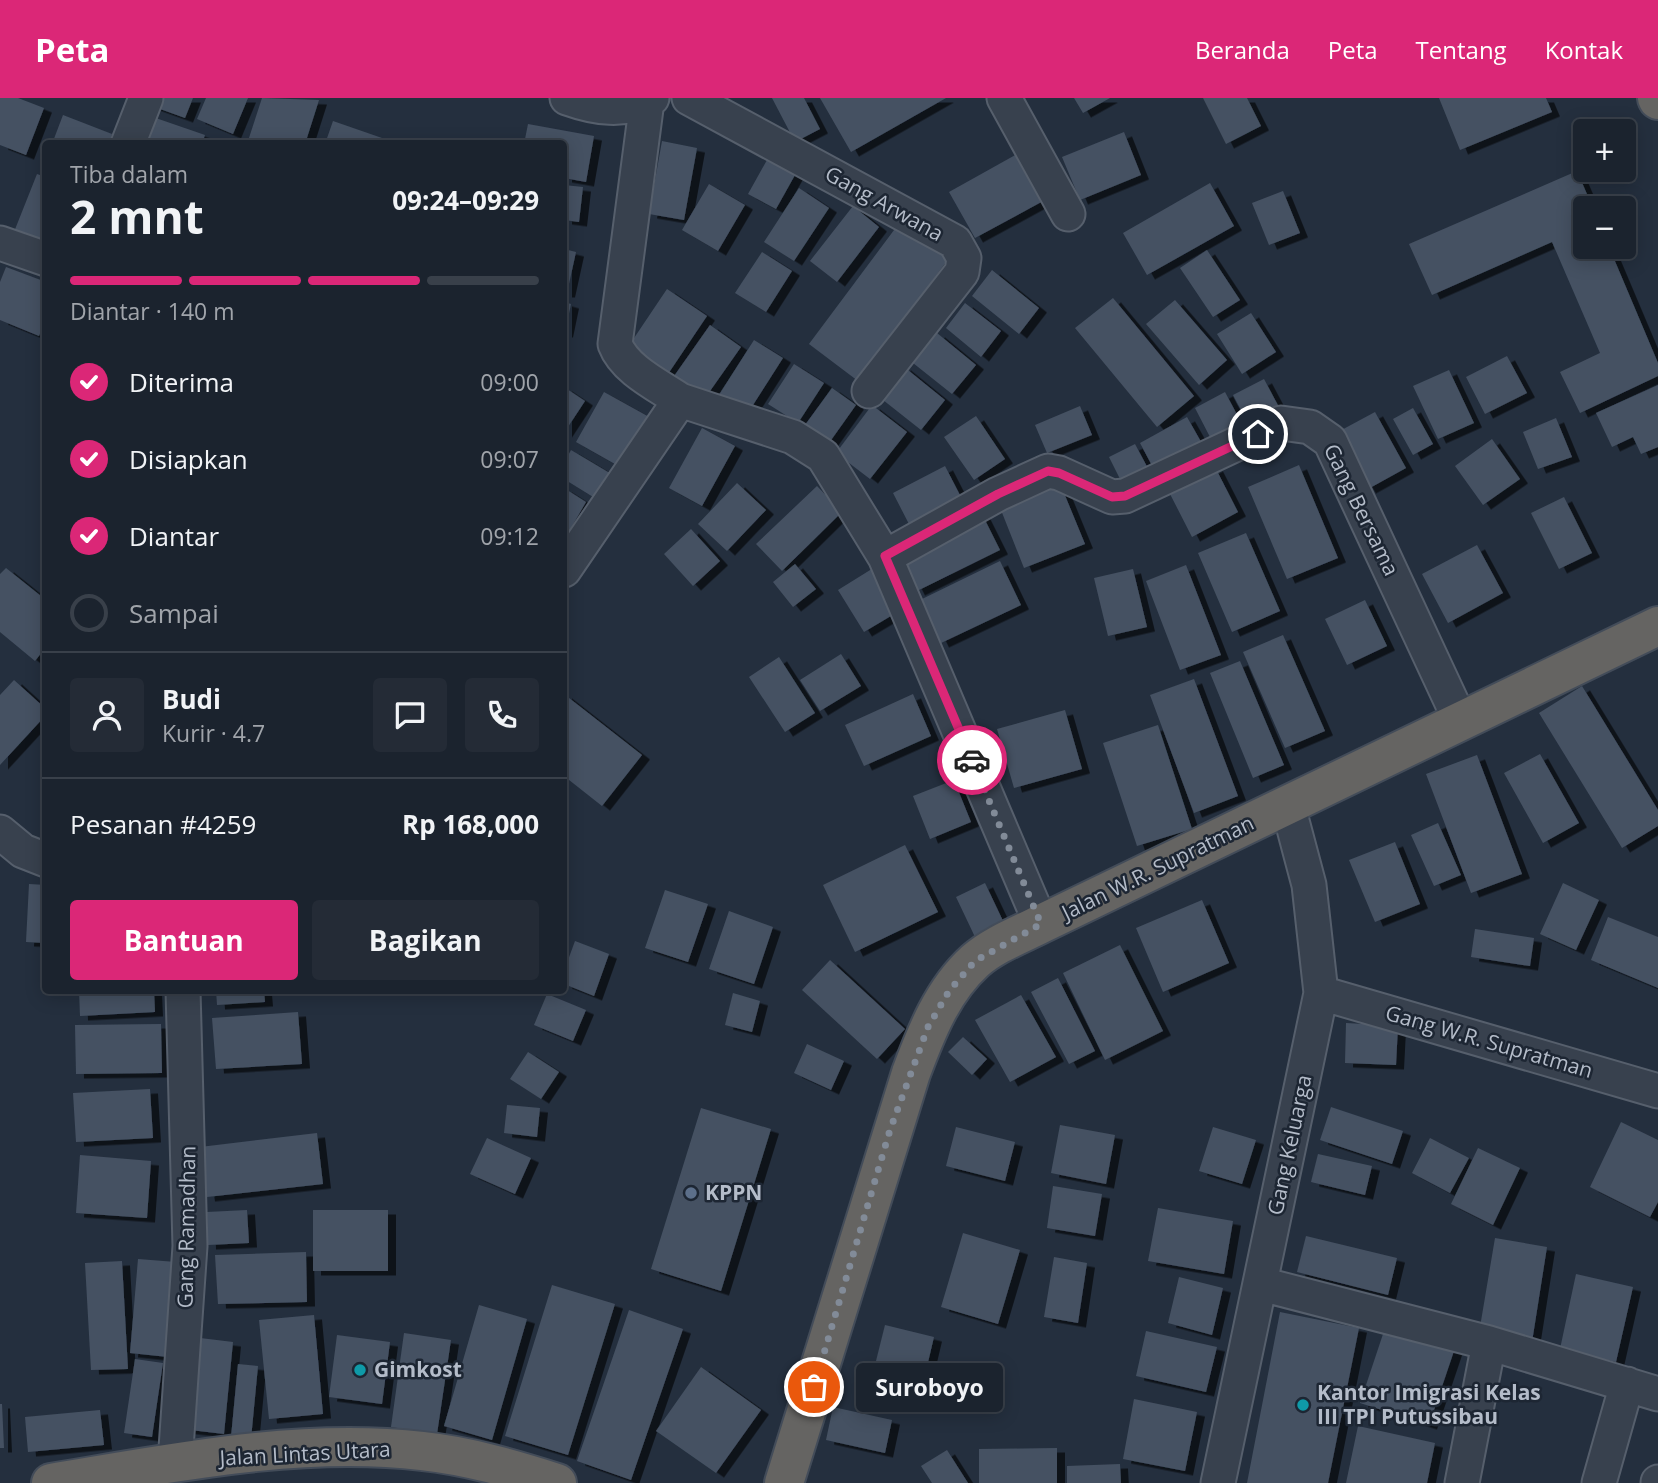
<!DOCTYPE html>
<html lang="id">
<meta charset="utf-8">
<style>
:root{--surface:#1b232e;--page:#242b36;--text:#f1f3f6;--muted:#a0a4aa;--line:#39404a;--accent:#db2777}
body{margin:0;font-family:"Open Sans",sans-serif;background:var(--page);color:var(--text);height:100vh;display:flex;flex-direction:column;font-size:26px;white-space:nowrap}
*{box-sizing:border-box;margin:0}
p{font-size:23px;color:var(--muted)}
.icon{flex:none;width:38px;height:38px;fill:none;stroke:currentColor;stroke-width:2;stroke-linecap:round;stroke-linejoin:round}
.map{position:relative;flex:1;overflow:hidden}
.drawer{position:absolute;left:42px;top:42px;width:525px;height:854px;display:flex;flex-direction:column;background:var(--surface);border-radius:7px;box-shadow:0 4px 18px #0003,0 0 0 2px var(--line)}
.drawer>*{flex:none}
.tools{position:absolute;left:1573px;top:21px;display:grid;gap:14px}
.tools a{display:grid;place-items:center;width:63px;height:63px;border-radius:7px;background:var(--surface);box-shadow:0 4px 18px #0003,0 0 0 2px var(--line);font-size:35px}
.pin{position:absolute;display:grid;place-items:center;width:60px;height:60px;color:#fff;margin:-30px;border:4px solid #fff;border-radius:50%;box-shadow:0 2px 7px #0007}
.courier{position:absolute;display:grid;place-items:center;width:70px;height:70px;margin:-35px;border:5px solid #db2777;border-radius:50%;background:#fff;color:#222;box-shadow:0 2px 9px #0007}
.bubble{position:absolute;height:49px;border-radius:7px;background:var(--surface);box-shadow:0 4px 18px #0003,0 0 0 2px var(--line);font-size:23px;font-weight:700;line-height:49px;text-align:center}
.headline em{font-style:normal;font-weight:700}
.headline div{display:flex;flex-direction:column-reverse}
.headline{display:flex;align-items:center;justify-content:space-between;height:119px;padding:0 28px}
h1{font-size:46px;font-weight:700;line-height:52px}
.bar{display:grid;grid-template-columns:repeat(4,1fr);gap:10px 7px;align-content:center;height:84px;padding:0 28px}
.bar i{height:9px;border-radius:5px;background:var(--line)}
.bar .current{background:var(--accent)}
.bar p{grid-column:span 4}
.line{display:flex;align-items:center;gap:18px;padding:0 28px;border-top:2px solid var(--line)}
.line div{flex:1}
.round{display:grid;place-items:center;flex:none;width:74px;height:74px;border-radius:7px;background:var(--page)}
ol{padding:0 28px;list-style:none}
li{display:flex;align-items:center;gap:21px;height:77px}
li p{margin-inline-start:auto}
li .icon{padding:7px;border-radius:50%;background:var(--accent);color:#fff;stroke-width:4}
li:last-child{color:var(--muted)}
li i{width:38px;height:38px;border:4px solid var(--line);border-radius:50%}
.action{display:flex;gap:14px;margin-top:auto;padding:14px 28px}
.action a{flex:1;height:80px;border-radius:7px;background:var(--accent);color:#fff;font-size:28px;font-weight:700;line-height:80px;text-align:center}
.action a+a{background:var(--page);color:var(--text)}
header{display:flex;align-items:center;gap:42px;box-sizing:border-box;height:98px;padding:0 35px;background:var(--accent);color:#fff}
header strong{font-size:33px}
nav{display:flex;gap:38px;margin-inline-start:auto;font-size:24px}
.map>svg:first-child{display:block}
.building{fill:#455162;filter:url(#shadow)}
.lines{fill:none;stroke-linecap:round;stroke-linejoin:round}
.minor-casing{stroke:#565f6c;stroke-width:37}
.trunk-casing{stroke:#434c59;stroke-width:42}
.minor{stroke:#38414e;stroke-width:33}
.trunk{stroke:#656462;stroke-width:38}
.done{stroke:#828b98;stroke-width:7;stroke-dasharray:0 12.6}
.route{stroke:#db2777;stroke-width:9}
.service-dot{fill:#5c6f8a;stroke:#1d2633;stroke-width:2.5}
.culture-dot{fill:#0f9aa8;stroke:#1d2633;stroke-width:2.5}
.labels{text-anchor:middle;stroke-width:5;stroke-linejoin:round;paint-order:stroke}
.street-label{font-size:21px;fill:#b4bcc9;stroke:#1d2633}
.poi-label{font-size:21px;font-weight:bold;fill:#b4bcc9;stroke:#1d2633;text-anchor:start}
</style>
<header>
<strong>Peta</strong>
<nav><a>Beranda</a><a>Peta</a><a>Tentang</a><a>Kontak</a></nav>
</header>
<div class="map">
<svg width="1658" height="1385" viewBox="0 0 1658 1385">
<defs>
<filter id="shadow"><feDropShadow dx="8" dy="4.5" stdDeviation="0" flood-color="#0009"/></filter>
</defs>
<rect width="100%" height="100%" fill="#242f3e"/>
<path class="building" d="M 0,0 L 18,0 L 44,10 L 26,57 L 0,47 Z
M 152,0 L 193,0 L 185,20 L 149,7 Z
M 206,0 L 248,0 L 233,36 L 197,21 Z
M 262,0 L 319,2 L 305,46 L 247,46 Z
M 772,0 L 804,0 L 820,31 L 795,44 Z
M 820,0 L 946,0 L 851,54 Z
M 1074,0 L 1110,0 L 1083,15 Z
M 1203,0 L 1247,0 L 1261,28 L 1226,46 Z
M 1439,0 L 1546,0 L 1552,14 L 1460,52 Z
M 63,17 L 112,36 L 109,46 L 52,46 Z
M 147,17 L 205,37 L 202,46 L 137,46 Z
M 333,23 L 382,40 L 380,46 L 325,46 Z
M 528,26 L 594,38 L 586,84 L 564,80 L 564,46 L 524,46 Z
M 1124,34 L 1141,77 L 1080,102 L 1062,59 Z
M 662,43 L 697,50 L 684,122 L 649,116 Z
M 1019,55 L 1045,102 L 975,140 L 949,94 Z
M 767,62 L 795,77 L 776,111 L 748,96 Z
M 1577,73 L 1593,110 L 1586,110 L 1586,149 L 1609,149 L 1658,265 L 1658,278 L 1580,315 L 1560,274 L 1600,255 L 1552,144 L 1432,197 L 1409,146 Z
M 37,76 L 46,79 L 46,152 L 12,139 Z
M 1210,85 L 1234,128 L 1147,177 L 1123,135 Z
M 709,86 L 745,107 L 718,153 L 682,132 Z
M 564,87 L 583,89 L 579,124 L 564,122 Z
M 799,90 L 829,110 L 794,163 L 764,144 Z
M 1283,93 L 1300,135 L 1269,147 L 1252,105 Z
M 853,108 L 879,129 L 837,184 L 810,163 Z
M 903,120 L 952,156 L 858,283 L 809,246 Z
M 564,151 L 576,154 L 567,195 L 564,195 Z
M 1207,152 L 1240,202 L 1213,219 L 1180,170 Z
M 762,154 L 792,173 L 766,214 L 735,195 Z
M 6,169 L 46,184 L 46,222 L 39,238 L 0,222 L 0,184 Z
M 992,172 L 1039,210 L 1019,236 L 972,198 Z
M 667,191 L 707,218 L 668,276 L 628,249 Z
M 1113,200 L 1194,298 L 1157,329 L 1075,230 Z
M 1175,202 L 1227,262 L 1199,287 L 1146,226 Z
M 564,204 L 571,206 L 565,235 L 564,235 Z
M 965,205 L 1001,233 L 981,259 L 946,230 Z
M 1251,215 L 1276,254 L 1242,276 L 1217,236 Z
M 710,227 L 741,249 L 703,303 L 672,281 Z
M 937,235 L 976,267 L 952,296 L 913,265 Z
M 754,242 L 783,260 L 746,318 L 717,300 Z
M 1507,258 L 1527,295 L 1485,316 L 1466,279 Z
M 794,266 L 824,285 L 798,325 L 768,306 Z
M 903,268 L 945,302 L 921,332 L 878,298 Z
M 1449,272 L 1474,325 L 1438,341 L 1413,288 Z
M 1264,281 L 1281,313 L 1250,329 L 1233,297 Z
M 1658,287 L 1658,349 L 1641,356 L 1633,339 L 1612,349 L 1596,315 Z
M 564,289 L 585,303 L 564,335 Z
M 832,290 L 856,307 L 829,345 L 805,327 Z
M 604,294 L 651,320 L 622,370 L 576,344 Z
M 1225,294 L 1241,324 L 1210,339 L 1195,310 Z
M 872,307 L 907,334 L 870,381 L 836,355 Z
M 1080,308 L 1092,337 L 1047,355 L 1035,327 Z
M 1413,310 L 1433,346 L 1413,357 L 1393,321 Z
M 1375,314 L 1406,370 L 1368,391 L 1336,335 Z
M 976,318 L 1005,361 L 974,382 L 944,339 Z
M 1187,319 L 1204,349 L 1156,375 L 1140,345 Z
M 1556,320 L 1572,359 L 1538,371 L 1523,334 Z
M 702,330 L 735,348 L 702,408 L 669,390 Z
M 1492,341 L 1520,381 L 1483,407 L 1455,368 Z
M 1135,346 L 1151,376 L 1124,389 L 1109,359 Z
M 571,352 L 613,377 L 598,402 L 564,381 L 564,365 Z
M 1299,367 L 1338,460 L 1287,481 L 1248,389 Z
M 945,368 L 962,401 L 910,428 L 893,395 Z
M 1215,369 L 1238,414 L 1192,439 L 1169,394 Z
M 1057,378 L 1085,446 L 1024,470 L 997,402 Z
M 737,385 L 766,412 L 727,453 L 698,426 Z
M 817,388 L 842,414 L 782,473 L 756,446 Z
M 564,390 L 586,404 L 564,442 Z
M 1564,399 L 1592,455 L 1559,471 L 1531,415 Z
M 981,414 L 1000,452 L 917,493 L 898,455 Z
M 691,431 L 720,463 L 693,488 L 664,456 Z
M 1246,435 L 1280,513 L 1232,534 L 1198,455 Z
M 1477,447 L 1503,495 L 1448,525 L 1422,476 Z
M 1000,463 L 1021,507 L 941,545 L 920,502 Z
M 795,466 L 816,491 L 793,509 L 773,484 Z
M 1186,467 L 1221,557 L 1180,572 L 1146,483 Z
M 875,469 L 901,512 L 864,534 L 838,492 Z
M 6,470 L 46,502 L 46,549 L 35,563 L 0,534 L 0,476 Z
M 1133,471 L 1147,529 L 1108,538 L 1094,480 Z
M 1365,502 L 1387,548 L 1347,567 L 1325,521 Z
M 1283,537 L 1325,633 L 1285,650 L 1243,554 Z
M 841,556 L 861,588 L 820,613 L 800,582 Z
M 779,559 L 815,615 L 785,634 L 749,579 Z
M 1240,563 L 1284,667 L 1253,680 L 1210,575 Z
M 1194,581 L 1238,698 L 1194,715 L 1150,597 Z
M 14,582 L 46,611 L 46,617 L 0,667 L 0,597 Z
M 1582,588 L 1658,712 L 1658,728 L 1622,750 L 1539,615 Z
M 564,596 L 642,657 L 602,708 L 564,678 Z
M 913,596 L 931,638 L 864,668 L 845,627 Z
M 1065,612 L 1082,671 L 1014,690 L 997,631 Z
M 1158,627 L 1192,731 L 1137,748 L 1103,645 Z
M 1540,656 L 1579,725 L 1543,745 L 1504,675 Z
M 1477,657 L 1522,776 L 1471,795 L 1426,676 Z
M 954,682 L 971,724 L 930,741 L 913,698 Z
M 1438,725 L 1461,777 L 1434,788 L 1411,737 Z
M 1395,744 L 1420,806 L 1375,824 L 1349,762 Z
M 905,747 L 938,814 L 855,854 L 823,787 Z
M 985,785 L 1004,825 L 975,839 L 956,799 Z
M 1563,785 L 1599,802 L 1576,852 L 1540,836 Z
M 29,786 L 46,787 L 46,845 L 26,844 Z
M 665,792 L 708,806 L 688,864 L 645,850 Z
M 1202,802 L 1229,865 L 1163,894 L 1136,830 Z
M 729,813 L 773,829 L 754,886 L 709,871 Z
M 1608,819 L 1658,839 L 1658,890 L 1591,862 Z
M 1475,831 L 1534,840 L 1530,868 L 1471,859 Z
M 575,843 L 609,856 L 594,898 L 564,886 L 564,873 Z
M 1120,847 L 1163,933 L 1105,962 L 1063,875 Z
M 830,862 L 905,931 L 877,961 L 802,892 Z
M 1058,880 L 1095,953 L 1069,966 L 1031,894 Z
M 79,892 L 154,892 L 155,914 L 80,918 Z
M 216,892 L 264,892 L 265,904 L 217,907 Z
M 733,895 L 760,903 L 752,934 L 725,927 Z
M 547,896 L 586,912 L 573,943 L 534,927 Z
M 1021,897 L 1056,959 L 1010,984 L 975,922 Z
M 298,914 L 302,966 L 216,971 L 212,920 Z
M 1346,925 L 1398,928 L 1396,967 L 1345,965 Z
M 161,926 L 162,975 L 76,976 L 75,927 Z
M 963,939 L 987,961 L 972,977 L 948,954 Z
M 807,946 L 844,963 L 831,992 L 794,975 Z
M 528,954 L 559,974 L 541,1001 L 510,981 Z
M 150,991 L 153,1040 L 76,1044 L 73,995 Z
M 507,1007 L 540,1010 L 537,1039 L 504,1035 Z
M 1331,1009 L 1403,1033 L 1392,1066 L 1320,1042 Z
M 701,1010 L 771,1031 L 721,1193 L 651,1171 Z
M 1621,1024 L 1658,1042 L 1658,1104 L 1650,1119 L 1590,1089 Z
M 1060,1027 L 1115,1037 L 1106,1086 L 1051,1075 Z
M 956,1029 L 1015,1044 L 1005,1083 L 946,1068 Z
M 1213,1029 L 1256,1042 L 1242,1086 L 1199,1073 Z
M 317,1035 L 323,1086 L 207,1099 L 200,1049 Z
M 487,1040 L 531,1060 L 515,1096 L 470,1076 Z
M 1430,1040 L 1469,1060 L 1450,1095 L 1412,1075 Z
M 1478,1050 L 1520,1070 L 1493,1127 L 1451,1106 Z
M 1318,1056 L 1372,1068 L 1365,1097 L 1311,1084 Z
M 80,1057 L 151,1063 L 147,1120 L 76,1115 Z
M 1053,1088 L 1102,1096 L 1095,1138 L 1047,1130 Z
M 1158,1110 L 1233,1123 L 1224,1176 L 1148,1163 Z
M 247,1112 L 249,1145 L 208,1147 L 207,1114 Z
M 313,1112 L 388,1112 L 388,1173 L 313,1173 Z
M 963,1135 L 1020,1152 L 998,1226 L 941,1209 Z
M 1306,1138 L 1397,1160 L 1388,1197 L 1297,1174 Z
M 1495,1140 L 1547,1149 L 1532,1244 L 1479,1235 Z
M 306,1154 L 307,1204 L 218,1206 L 215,1157 Z
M 1054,1159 L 1087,1165 L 1078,1225 L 1044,1219 Z
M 138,1161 L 176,1164 L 168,1259 L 130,1255 Z
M 122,1163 L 128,1271 L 91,1272 L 85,1165 Z
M 1576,1176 L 1633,1189 L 1616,1264 L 1560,1251 Z
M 1179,1179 L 1223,1190 L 1212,1237 L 1168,1225 Z
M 552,1187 L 615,1206 L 568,1357 L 505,1338 Z
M 479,1207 L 527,1221 L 492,1342 L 444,1328 Z
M 629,1212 L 683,1231 L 631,1382 L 577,1363 Z
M 1280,1214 L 1359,1230 L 1328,1385 L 1247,1385 Z
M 314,1217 L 323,1316 L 269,1321 L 259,1222 Z
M 885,1227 L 934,1239 L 920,1298 L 870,1287 Z
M 1386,1227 L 1455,1250 L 1429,1327 L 1360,1305 Z
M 1146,1233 L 1217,1249 L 1206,1294 L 1136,1278 Z
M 404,1235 L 451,1242 L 437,1336 L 391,1329 Z
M 337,1237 L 390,1244 L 382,1306 L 329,1299 Z
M 192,1239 L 233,1244 L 224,1336 L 182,1331 Z
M 135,1261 L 163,1265 L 152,1339 L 124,1335 Z
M 238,1266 L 258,1268 L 251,1341 L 231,1339 Z
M 701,1269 L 761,1312 L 716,1375 L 656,1333 Z
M 1134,1301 L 1197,1314 L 1185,1373 L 1123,1361 Z
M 0,1306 L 2,1306 L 4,1350 L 0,1350 Z
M 833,1309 L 892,1322 L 885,1355 L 826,1342 Z
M 100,1312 L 104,1347 L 28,1354 L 25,1319 Z
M 1358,1328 L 1435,1345 L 1427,1385 L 1346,1385 Z
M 1057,1350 L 1057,1385 L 979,1385 L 979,1351 Z
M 947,1352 L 968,1385 L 932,1385 L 921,1368 Z
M 1120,1366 L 1121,1385 L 1067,1385 L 1067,1368 Z"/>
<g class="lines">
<g class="minor-casing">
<path id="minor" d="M 567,0 C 595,10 624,15 652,0
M 689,0 L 955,144 L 964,160 L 962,174 L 869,293
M 1004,0 L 1068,116
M 128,46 L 146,0
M 0,145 L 46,161
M 680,302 L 793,339 L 823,358 L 885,459 L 1041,826
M 885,459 L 998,396 L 1048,373 L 1059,375 L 1112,399 L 1125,398 L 1281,325 L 1310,329 L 1330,343 L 1460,622
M 564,472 L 680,302 C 658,287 625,272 615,246 L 647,3
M 0,734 L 23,753 L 46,762
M 1321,895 L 1658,993
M 1261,1186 L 1489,1245
M 175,1365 L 190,1148 L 183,892
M 1218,1385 L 1321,895 L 1309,787 L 1288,708
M 1462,1385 L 1489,1245 L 1658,1296
M 1599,1385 L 1627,1286
M 1658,1385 L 1658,1384"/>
</g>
<g class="trunk-casing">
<path id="trunk" d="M 1657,0 L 1658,2
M 51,1385 C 172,1365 299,1339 422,1353 C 469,1358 513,1371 557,1385
M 784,1385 L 911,975 C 926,935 942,893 975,863 C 993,847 1019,837 1041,826 L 1658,528"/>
</g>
<use href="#minor" class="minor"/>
<use href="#trunk" class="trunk"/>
</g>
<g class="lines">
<path class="done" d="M 814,1289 L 890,1032 L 928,929 L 949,893 L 975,863 L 1041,826 L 972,662"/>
<path class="route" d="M 972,662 L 885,458 L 998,396 L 1048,373 L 1059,375 L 1112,399 L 1125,398 L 1258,336"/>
</g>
<circle class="service-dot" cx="691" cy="1095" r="7"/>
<g class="culture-dot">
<circle cx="360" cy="1272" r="7"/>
<circle cx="1303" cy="1307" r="7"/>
</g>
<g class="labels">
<g class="street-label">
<text transform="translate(884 106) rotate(29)" y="7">Gang Arwana</text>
<text transform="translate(1361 412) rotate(64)" y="7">Gang Bersama</text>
<text transform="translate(1158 770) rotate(-26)" y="7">Jalan W.R. Supratman</text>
<text transform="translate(1489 944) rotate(16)" y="7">Gang W.R. Supratman</text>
<text transform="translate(1290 1047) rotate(-78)" y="7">Gang Keluarga</text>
<text transform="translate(187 1129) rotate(-89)" y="7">Gang Ramadhan</text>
<text transform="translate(305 1356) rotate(-3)" y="7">Jalan Lintas Utara</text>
</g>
<g class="poi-label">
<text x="705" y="1102">KPPN</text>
<text x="374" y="1279">Gimkost</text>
<text x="1317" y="1302">Kantor Imigrasi Kelas<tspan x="1317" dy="24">III TPI Putussibau</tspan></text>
</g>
</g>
</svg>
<div class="tools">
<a>+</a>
<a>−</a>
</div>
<div class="pin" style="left:814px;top:1289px;background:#ea580c"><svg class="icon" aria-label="bag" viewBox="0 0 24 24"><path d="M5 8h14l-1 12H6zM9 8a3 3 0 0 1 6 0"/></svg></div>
<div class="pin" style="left:1258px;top:336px;background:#1f2937"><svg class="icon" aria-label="home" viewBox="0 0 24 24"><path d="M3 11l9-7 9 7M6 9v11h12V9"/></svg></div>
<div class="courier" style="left:972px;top:662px"><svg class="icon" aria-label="car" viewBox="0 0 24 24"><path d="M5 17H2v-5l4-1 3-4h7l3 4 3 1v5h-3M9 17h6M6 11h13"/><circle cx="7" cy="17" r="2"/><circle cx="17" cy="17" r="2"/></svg></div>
<div class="bubble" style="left:856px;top:1265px;width:147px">Suroboyo</div>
<section class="drawer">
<div class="headline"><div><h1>2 mnt</h1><p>Tiba dalam</p></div><em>09:24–09:29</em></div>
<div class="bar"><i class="current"></i><i class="current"></i><i class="current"></i><i></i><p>Diantar · 140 m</p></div>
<ol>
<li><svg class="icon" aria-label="check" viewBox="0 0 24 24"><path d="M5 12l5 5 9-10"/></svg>Diterima<p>09:00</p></li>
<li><svg class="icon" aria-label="check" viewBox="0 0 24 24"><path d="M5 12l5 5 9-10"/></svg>Disiapkan<p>09:07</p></li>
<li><svg class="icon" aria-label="check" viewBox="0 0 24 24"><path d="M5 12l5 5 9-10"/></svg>Diantar<p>09:12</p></li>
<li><i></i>Sampai</li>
</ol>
<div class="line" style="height:126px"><a class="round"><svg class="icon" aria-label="person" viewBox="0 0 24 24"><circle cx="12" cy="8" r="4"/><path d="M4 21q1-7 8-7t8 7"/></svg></a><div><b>Budi</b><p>Kurir · 4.7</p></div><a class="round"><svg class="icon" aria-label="chat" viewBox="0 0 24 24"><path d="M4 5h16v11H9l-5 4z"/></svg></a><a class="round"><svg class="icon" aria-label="phone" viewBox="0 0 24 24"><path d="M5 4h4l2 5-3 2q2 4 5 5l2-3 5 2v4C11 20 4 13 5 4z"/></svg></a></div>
<div class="line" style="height:91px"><div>Pesanan #4259</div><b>Rp 168,000</b></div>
<div class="action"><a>Bantuan</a><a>Bagikan</a></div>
</section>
</div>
